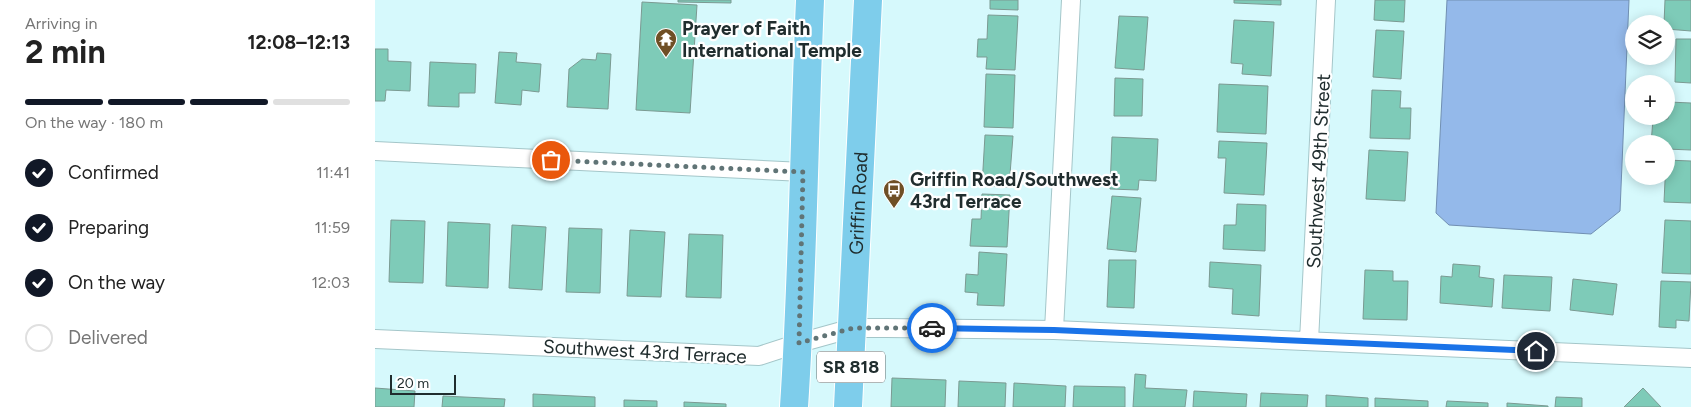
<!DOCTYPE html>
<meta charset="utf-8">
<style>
:root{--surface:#fff;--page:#f6f6f6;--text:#222;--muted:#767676;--line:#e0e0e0;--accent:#111827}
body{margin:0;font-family:Figtree,sans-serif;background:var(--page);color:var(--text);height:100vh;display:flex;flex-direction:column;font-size:19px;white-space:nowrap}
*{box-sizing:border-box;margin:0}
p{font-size:16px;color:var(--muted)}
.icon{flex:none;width:28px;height:28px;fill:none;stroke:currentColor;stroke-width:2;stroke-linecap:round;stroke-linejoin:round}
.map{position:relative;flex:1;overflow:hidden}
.sheet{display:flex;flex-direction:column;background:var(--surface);width:375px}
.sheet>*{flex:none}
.fabs{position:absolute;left:1250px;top:15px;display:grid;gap:10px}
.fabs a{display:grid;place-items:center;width:50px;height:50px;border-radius:50%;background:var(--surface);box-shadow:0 2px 12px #0003;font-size:25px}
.scale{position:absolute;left:15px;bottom:12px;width:66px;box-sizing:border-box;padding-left:5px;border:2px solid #202d2e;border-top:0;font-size:14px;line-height:18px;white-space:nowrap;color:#202d2e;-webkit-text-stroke:4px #fff;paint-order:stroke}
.pin{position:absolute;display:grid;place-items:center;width:42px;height:42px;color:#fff;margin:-21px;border:2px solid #fff;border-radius:50%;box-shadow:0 1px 5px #0007}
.courier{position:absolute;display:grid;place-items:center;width:50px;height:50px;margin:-25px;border:4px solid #1a73e8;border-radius:50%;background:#fff;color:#222;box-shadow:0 1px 6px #0007}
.headline em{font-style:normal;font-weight:700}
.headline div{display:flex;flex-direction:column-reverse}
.headline{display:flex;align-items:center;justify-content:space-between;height:85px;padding:0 25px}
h1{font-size:32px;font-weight:700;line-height:38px}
.bar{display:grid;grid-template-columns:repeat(4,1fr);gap:8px 5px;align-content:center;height:60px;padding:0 25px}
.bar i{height:6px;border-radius:4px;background:var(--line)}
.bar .active{background:var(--accent)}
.bar p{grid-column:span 4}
ol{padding:0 25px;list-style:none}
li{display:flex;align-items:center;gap:15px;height:55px}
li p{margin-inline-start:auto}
li .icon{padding:5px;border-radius:50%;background:var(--accent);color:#fff;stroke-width:4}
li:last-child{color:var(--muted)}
li i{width:28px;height:28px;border:2px solid var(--line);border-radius:50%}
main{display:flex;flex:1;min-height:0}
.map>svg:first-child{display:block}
.water{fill:#94b9ea;stroke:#718fb2}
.building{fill:#7ecbb8;stroke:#7b9a92}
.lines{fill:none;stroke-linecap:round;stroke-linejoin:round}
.street-casing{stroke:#a4c6c9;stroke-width:20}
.primary-casing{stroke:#fff;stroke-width:30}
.street{stroke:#fff;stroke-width:18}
.primary{stroke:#7ecdeb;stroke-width:28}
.done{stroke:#607476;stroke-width:5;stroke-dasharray:0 9}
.route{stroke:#1a73e8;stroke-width:6}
.labels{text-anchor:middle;stroke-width:4.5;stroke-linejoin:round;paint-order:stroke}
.shield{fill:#fff;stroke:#636c6d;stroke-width:1}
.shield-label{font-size:18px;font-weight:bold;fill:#202d2e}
.poi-label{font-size:19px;font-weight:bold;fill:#202d2e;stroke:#fff;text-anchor:start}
.street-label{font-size:19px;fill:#202d2e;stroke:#fff}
</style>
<main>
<section class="sheet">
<div class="headline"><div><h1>2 min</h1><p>Arriving in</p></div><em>12:08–12:13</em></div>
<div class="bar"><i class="active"></i><i class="active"></i><i class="active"></i><i></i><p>On the way · 180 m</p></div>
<ol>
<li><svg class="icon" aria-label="check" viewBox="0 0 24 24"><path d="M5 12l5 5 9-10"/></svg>Confirmed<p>11:41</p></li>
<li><svg class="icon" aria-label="check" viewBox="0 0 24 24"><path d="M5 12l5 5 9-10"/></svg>Preparing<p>11:59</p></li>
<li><svg class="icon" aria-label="check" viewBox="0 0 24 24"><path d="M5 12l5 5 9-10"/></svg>On the way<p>12:03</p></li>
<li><i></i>Delivered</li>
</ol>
</section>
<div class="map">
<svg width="1316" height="407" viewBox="0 0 1316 407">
<rect width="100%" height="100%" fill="#d6f9fc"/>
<path class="water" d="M 1072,0 L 1254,0 L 1245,211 L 1216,234 L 1074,225 L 1061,213 Z"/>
<path class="building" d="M 303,0 L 356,0 L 356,3 L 303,2 Z
M 615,0 L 643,0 L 643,10 L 615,9 Z
M 859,0 L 906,0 L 906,5 L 859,3 Z
M 1000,0 L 1030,0 L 1029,22 L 999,20 Z
M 1290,0 L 1316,0 L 1316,31 L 1291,29 L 1291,24 L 1289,24 Z
M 267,2 L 322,5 L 315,113 L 261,110 Z
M 613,15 L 643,16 L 640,70 L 611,69 L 612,57 L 602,57 L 603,39 L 612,39 Z
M 744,16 L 773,17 L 769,70 L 740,68 Z
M 859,20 L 899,22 L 896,76 L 867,74 L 868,64 L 856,63 Z
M 1001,30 L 1029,31 L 1026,79 L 998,77 Z
M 1301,39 L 1316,39 L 1316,83 L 1300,82 Z
M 0,49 L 13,49 L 13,61 L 36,62 L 35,91 L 11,90 L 10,101 L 0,101 Z
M 124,52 L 142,53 L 141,62 L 166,64 L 164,92 L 147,90 L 146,105 L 120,103 Z
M 222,53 L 236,54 L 233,109 L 192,107 L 194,69 L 207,59 L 221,60 Z
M 55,62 L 101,64 L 100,93 L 84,93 L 84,107 L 53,106 Z
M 611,74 L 640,75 L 638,128 L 609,127 Z
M 740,78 L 768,79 L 767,116 L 739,116 Z
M 844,84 L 893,86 L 891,134 L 842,132 Z
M 997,90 L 1026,91 L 1025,108 L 1036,108 L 1035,139 L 995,138 Z
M 1294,102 L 1316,103 L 1316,150 L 1291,149 L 1291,144 L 1276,144 L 1278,119 L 1293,119 Z
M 610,135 L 638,136 L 634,187 L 607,186 Z
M 737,137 L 783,139 L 781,181 L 764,180 L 763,190 L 735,189 Z
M 844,141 L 892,143 L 889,195 L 849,193 L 851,158 L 843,158 Z
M 994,150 L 1033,152 L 1030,201 L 991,199 Z
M 1291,160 L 1316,161 L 1316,203 L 1289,202 Z
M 607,194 L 635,195 L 632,247 L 595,246 L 597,219 L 606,219 Z
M 737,196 L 766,198 L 761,252 L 732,249 Z
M 862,204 L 891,205 L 890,251 L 848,249 L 849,225 L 861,225 Z
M 16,220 L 50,221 L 48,283 L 14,282 Z
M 1290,220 L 1316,221 L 1316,274 L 1287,273 Z
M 73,222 L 115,224 L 113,288 L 71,286 Z
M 137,225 L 171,227 L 167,290 L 134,288 Z
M 194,228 L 227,229 L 225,293 L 191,292 Z
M 255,230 L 290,232 L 286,297 L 252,296 Z
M 314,234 L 348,235 L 346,298 L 311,297 Z
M 604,252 L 632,254 L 629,306 L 602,305 L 603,293 L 590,292 L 591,274 L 603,275 Z
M 734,260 L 761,260 L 759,308 L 732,307 Z
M 835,262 L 886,265 L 884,316 L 857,314 L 858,289 L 834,287 Z
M 1078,264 L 1105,266 L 1104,277 L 1119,279 L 1117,307 L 1065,303 L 1066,276 L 1077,277 Z
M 990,270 L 1018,271 L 1018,281 L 1033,281 L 1032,320 L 988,319 Z
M 1129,275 L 1177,277 L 1175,311 L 1127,308 Z
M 1198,279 L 1242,284 L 1238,315 L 1195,310 Z
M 1286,281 L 1316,282 L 1314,321 L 1301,320 L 1301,328 L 1284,327 Z
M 760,374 L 771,375 L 770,388 L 812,390 L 810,407 L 758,407 Z
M 517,378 L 571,380 L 570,407 L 516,407 Z
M 584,381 L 631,383 L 630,407 L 583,407 Z
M 639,383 L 691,386 L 690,407 L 638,407 Z
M 699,386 L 750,387 L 750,407 L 698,407 Z
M 0,388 L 40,391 L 39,407 L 0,407 Z
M 1268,388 L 1286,407 L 1249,407 Z
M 819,391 L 872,394 L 871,407 L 818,407 Z
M 886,393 L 933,395 L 932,407 L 885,407 Z
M 158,394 L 220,397 L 220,407 L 158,407 Z
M 951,395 L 993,398 L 993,407 L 951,407 Z
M 68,396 L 130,399 L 129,407 L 67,407 Z
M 1181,397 L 1207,398 L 1207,407 L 1180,407 Z
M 1000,398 L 1053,401 L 1053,407 L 1000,407 Z
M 249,400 L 282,401 L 282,407 L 249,407 Z
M 1072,401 L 1113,403 L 1113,407 L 1071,407 Z
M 309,402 L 351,404 L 351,407 L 309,407 Z
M 1132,403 L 1173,406 L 1173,407 L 1132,407 Z"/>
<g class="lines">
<g class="street-casing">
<path id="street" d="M 0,151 L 428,172
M 679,330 L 696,0
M 0,339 L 384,356 L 424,343 L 478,328 L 511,328 L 679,330 L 1316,358
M 934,341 L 951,0"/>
</g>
<g class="primary-casing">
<g id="primary">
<path d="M 419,407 C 428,272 429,136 435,0"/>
<path id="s1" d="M 473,407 L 493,0"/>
</g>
</g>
<use href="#street" class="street"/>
<use href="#primary" class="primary"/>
</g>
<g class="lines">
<path class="done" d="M 176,160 L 428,172 L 424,343 L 478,328 L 557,328"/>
<path class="route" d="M 557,328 L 679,330 L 1161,351"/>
</g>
<defs>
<g id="temple-pin" transform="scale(1.125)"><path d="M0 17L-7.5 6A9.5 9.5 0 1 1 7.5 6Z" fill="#6f4f25" stroke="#fff"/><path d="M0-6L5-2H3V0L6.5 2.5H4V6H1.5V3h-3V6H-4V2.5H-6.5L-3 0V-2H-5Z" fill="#fff"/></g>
<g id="bus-pin" transform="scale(1.125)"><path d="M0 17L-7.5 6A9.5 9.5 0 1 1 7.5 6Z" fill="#6f4f25" stroke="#fff"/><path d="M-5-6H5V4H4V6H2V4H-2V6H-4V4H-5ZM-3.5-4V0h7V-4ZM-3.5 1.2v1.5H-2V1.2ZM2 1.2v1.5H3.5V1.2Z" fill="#fff"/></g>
</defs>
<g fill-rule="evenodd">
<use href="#temple-pin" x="291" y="39"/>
<use href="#bus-pin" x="519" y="190"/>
</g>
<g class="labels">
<rect class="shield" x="442" y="351.5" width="68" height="31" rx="4"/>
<g class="shield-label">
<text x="476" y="373">SR 818</text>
</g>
<g class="poi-label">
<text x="307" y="35">Prayer of Faith<tspan x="307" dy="22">International Temple</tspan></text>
<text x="535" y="186">Griffin Road/Southwest<tspan x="535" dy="22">43rd Terrace</tspan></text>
</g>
<g class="street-label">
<text transform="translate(943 171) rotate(-87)" y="7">Southwest 49th Street</text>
<text dy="7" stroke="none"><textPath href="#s1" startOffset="204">Griffin Road</textPath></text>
<text transform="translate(270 351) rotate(3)" y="7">Southwest 43rd Terrace</text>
</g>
</g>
</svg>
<div class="fabs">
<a><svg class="icon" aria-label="layers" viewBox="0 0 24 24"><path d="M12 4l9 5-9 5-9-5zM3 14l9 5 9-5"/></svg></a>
<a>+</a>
<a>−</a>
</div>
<div class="scale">20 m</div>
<div class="pin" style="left:176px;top:160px;background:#ea580c"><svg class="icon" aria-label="bag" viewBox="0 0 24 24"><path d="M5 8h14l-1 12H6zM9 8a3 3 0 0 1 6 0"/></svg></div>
<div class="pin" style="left:1161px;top:351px;background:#1f2937"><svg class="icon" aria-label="home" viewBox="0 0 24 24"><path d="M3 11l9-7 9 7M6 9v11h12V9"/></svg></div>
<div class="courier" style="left:557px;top:328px"><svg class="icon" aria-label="car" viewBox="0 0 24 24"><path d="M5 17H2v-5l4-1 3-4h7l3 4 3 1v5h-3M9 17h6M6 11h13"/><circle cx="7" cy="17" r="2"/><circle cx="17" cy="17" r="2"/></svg></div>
</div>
</main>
